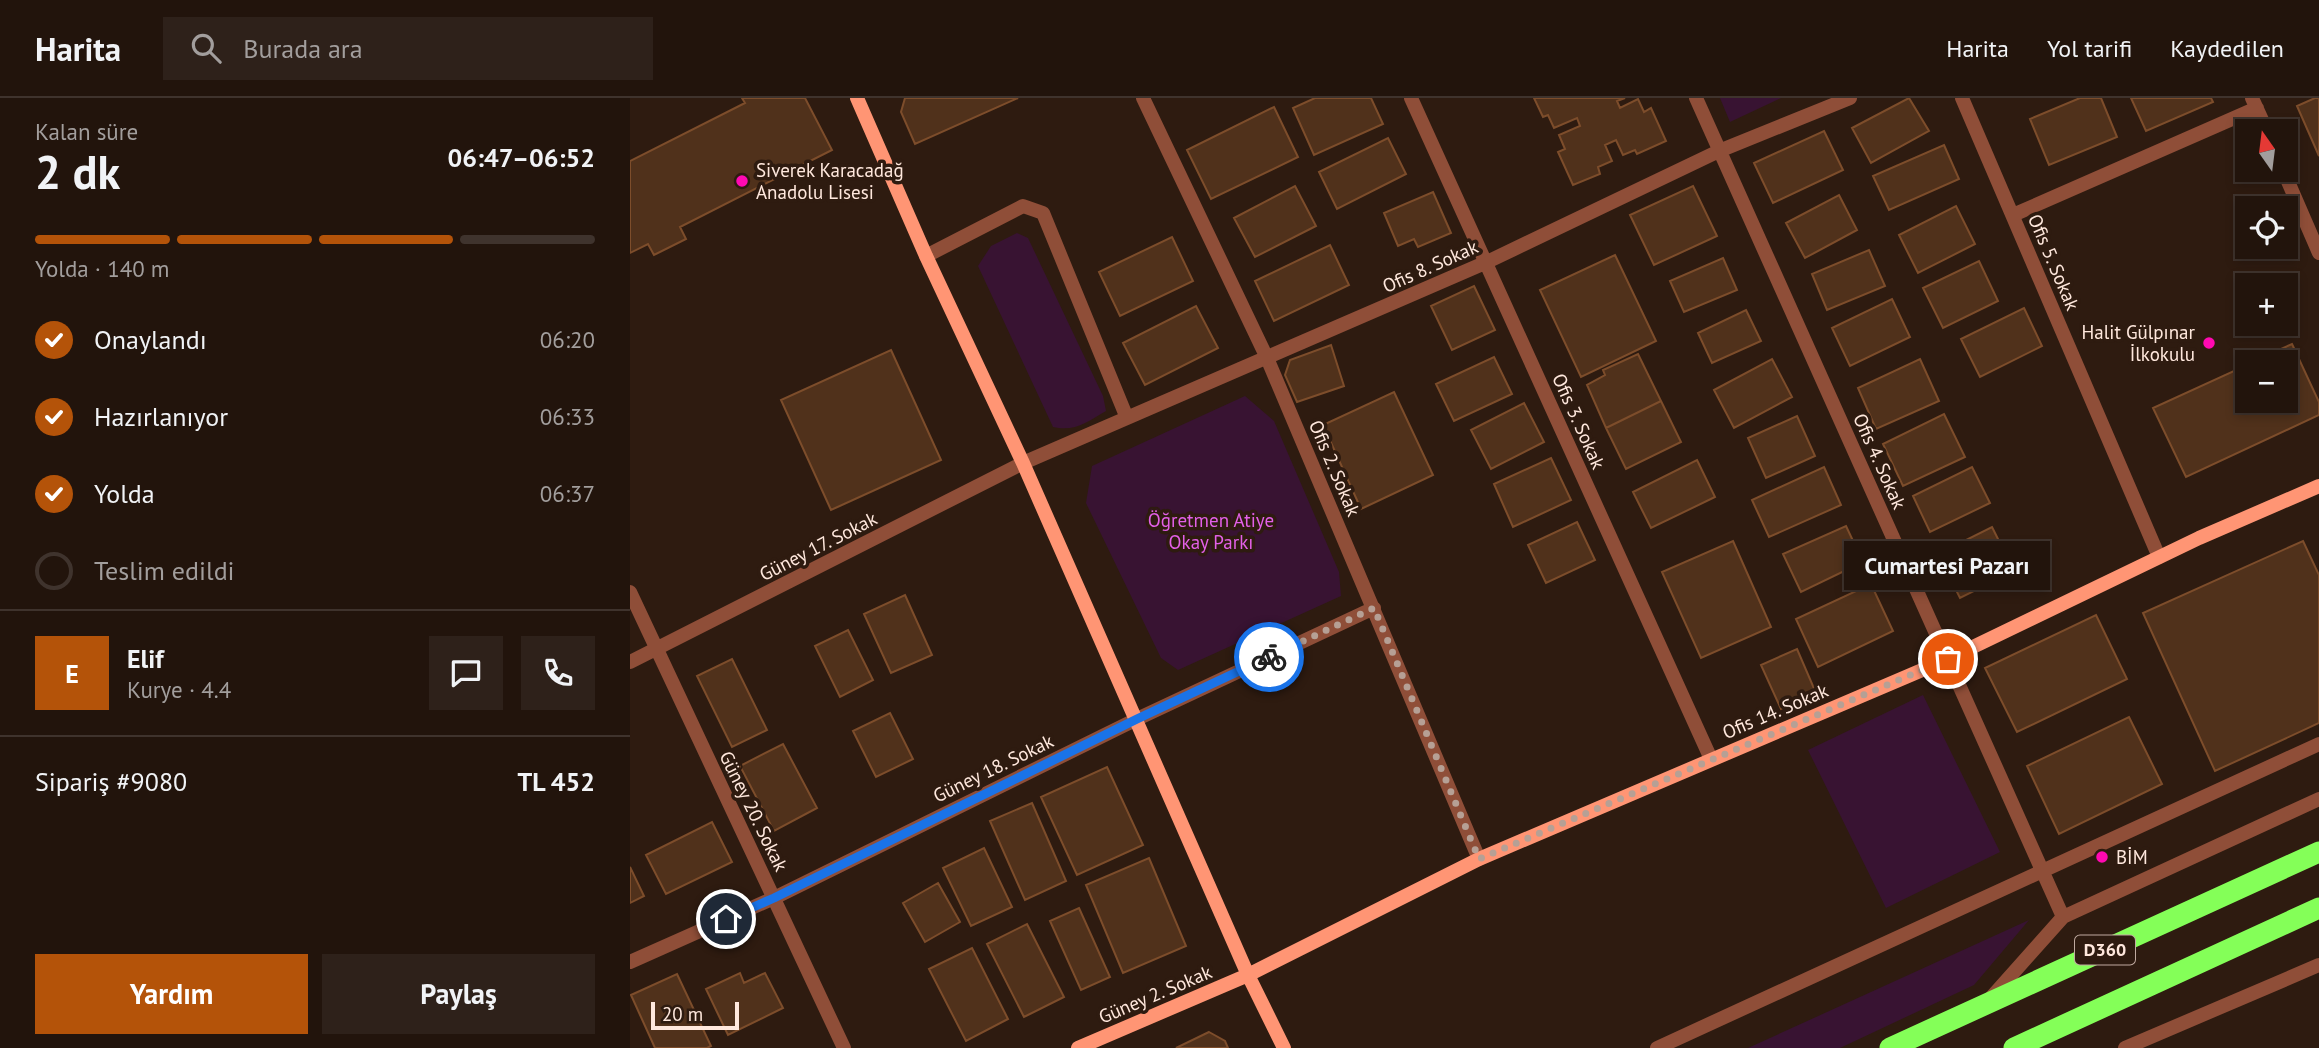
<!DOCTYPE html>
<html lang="tr">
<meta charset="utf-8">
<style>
:root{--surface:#22140c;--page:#2e211a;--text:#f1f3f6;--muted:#a29e9d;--line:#3f332d;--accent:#b45309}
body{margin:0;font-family:"PT Sans",sans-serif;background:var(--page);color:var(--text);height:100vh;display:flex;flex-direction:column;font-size:26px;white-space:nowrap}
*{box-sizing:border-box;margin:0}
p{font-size:23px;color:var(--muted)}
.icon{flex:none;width:38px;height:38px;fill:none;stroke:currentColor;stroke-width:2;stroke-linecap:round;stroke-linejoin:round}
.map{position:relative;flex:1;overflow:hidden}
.drawer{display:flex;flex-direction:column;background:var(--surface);width:630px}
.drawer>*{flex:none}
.needle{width:46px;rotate:346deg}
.tools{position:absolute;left:1605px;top:21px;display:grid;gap:14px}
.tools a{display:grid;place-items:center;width:63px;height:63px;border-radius:0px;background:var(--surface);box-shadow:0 4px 10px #0003,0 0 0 2px var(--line);font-size:35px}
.scale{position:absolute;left:21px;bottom:18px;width:88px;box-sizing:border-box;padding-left:7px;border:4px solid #ffe8dd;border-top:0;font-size:19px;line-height:24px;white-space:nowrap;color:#ffe8dd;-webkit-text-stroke:5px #2e1b10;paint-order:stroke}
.pin{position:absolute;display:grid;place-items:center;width:60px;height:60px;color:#fff;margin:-30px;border:4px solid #fff;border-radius:50%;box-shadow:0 2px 7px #0007}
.courier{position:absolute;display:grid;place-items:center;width:70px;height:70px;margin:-35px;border:5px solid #1a73e8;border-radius:50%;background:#fff;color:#222;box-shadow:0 2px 9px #0007}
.bubble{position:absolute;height:49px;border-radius:0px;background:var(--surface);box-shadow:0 4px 10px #0003,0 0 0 2px var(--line);font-size:23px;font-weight:700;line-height:49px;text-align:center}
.head em{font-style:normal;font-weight:700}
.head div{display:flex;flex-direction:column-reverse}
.head{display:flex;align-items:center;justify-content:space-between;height:119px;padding:0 35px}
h1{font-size:46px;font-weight:700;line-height:52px}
.bar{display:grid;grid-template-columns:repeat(4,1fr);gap:10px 7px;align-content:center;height:84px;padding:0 35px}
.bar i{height:9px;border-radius:5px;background:var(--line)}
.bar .current{background:var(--accent)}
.bar p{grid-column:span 4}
.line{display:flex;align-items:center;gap:18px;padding:0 35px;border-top:2px solid var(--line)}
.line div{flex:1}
.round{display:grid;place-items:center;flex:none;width:74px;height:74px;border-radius:0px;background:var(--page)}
ol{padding:0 35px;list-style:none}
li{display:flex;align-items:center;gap:21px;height:77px}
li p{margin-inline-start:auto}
li .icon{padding:7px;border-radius:50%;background:var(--accent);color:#fff;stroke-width:4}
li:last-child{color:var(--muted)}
li i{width:38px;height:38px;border:4px solid var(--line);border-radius:50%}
.primary-button{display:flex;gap:14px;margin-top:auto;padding:14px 35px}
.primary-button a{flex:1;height:80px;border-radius:0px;background:var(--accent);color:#fff;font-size:28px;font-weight:700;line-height:80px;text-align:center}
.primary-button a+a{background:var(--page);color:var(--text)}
header{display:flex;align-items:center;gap:42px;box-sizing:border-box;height:98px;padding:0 35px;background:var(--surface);border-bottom:2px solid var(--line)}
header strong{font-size:33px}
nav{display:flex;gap:38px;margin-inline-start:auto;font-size:24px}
.search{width:490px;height:63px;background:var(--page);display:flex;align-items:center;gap:18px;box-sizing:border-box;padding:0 24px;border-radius:0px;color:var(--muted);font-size:26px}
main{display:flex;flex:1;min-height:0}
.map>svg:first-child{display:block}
.green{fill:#381332}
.building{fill:#50311b;stroke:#7d4d2b;stroke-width:2}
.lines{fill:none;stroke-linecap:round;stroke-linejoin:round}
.street{stroke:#8f4e38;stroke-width:14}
.secondary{stroke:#ff9574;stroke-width:14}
.highway{stroke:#84ff58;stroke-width:21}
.done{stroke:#b6a095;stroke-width:7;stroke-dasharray:0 12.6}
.route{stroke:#1a73e8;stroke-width:9}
.poi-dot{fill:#ff09b2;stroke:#2e1b10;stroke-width:2.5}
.labels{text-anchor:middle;stroke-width:7;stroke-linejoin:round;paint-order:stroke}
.shield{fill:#2e1b10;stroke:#c0aaa0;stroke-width:2}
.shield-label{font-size:18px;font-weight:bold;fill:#ffe8dd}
.poi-label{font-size:19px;fill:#ffe8dd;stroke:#2e1b10;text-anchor:start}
.street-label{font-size:19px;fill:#ffe8dd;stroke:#2e1b10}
.park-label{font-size:19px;fill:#e360e8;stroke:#2e1b10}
</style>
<header>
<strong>Harita</strong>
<div class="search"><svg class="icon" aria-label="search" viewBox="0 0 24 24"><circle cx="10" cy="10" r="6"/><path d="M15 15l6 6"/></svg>Burada ara</div>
<nav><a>Harita</a><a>Yol tarifi</a><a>Kaydedilen</a></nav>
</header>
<main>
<section class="drawer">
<div class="head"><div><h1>2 dk</h1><p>Kalan süre</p></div><em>06:47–06:52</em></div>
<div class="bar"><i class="current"></i><i class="current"></i><i class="current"></i><i></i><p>Yolda · 140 m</p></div>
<ol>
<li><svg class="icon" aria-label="check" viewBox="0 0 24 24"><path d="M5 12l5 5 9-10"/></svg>Onaylandı<p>06:20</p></li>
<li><svg class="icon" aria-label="check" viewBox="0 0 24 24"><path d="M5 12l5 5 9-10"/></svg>Hazırlanıyor<p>06:33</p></li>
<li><svg class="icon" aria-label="check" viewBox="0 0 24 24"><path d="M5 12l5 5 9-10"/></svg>Yolda<p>06:37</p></li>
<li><i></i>Teslim edildi</li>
</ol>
<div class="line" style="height:126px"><b class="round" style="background:var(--accent);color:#fff">E</b><div><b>Elif</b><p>Kurye · 4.4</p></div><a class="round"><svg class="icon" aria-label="chat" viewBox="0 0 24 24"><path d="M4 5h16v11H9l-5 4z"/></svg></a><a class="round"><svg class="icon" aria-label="phone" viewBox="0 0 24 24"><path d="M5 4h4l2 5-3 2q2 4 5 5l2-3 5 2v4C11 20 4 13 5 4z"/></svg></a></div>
<div class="line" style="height:91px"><div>Sipariş #9080</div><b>TL 452</b></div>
<div class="primary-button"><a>Yardım</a><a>Paylaş</a></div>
</section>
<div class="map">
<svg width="1689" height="950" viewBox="0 0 1689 950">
<rect width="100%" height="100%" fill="#2e1b10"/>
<path class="green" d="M 1090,0 L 1151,0 L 1100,24 Z
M 387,135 L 398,140 L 473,298 L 476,313 C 457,324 445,334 423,329 L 348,168 L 361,148 Z
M 615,298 L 644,323 L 709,474 L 711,498 L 548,572 L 531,560 L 456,405 L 462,368 Z
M 1293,597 L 1370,754 L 1256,810 L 1178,652 Z
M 1399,822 L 1344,887 L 1210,950 L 1118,950 Z"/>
<path class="building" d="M 112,0 L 175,0 L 202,52 L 50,129 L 56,141 L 24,157 L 18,146 L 0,155 L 0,63 L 115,5 Z
M 275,0 L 388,0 L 285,46 L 271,14 Z
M 685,0 L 741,0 L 753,26 L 684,57 L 663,10 Z
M 904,0 L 995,0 L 987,3 L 990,10 L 1008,1 L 1014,14 L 1021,10 L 1036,43 L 1007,56 L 1005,52 L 993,57 L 986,42 L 975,47 L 982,63 L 968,69 L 970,76 L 943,87 L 928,54 L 935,51 L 929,37 L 950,28 L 947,20 L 924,30 L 918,17 L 913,19 Z
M 1279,0 L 1299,33 L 1241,65 L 1222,30 Z
M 1450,0 L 1471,0 L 1487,39 L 1419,67 L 1400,21 Z
M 1501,0 L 1581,0 L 1583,4 L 1516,33 Z
M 1685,0 L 1689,0 L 1689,58 L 1667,8 Z
M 644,9 L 668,59 L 581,101 L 557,52 Z
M 1194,33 L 1213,72 L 1143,105 L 1124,65 Z
M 758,40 L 776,76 L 707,111 L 689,74 Z
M 1314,47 L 1329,81 L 1259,112 L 1243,78 Z
M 665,88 L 686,128 L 625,159 L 604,120 Z
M 1063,88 L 1087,138 L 1024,167 L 1000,117 Z
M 803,94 L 821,135 L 788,149 L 784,141 L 768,148 L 754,115 Z
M 1209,97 L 1227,132 L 1175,160 L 1156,125 Z
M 1326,108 L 1345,146 L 1288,175 L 1269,137 Z
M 542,139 L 563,183 L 490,218 L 469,174 Z
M 700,147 L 719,187 L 644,223 L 625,183 Z
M 1239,152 L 1255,188 L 1197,212 L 1182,176 Z
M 985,157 L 1026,243 L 951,279 L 910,192 Z
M 1093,160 L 1107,192 L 1054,214 L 1040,183 Z
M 1349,163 L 1368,203 L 1313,230 L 1293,190 Z
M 844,188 L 865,232 L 822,252 L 801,208 Z
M 1262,201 L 1280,239 L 1220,268 L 1202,230 Z
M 566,208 L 588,250 L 515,287 L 493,245 Z
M 1394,210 L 1412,248 L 1350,279 L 1331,241 Z
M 1116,212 L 1131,243 L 1082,265 L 1068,235 Z
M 1662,246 L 1689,304 L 1689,317 L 1556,379 L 1523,310 L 1617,267 L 1617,303 L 1656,303 L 1656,264 L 1622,264 Z
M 701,247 L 714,288 L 667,304 L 655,277 L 660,262 Z
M 261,252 L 311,362 L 201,412 L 151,302 Z
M 1008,256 L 1031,303 L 976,330 L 957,287 L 975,277 L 973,272 Z
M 864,259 L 882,296 L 824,323 L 806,286 Z
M 1142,261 L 1162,299 L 1104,330 L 1084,292 Z
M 1290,261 L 1309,303 L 1246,331 L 1228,290 Z
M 764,294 L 803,377 L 731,411 L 693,327 Z
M 1031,303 L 1051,344 L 996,371 L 976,330 Z
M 894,305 L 914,344 L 861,371 L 841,332 Z
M 1314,316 L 1335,359 L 1273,388 L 1253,346 Z
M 1167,318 L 1185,358 L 1136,380 L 1118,340 Z
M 921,360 L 941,402 L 883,429 L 864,386 Z
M 1067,362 L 1085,399 L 1021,430 L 1003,394 Z
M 1194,369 L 1211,407 L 1139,439 L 1122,402 Z
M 1342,369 L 1360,405 L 1300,434 L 1283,398 Z
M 947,424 L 965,462 L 916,485 L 898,447 Z
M 1216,428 L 1233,464 L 1171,494 L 1153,456 Z
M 1362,429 L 1384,473 L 1330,500 L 1308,456 Z
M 1103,443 L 1141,529 L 1071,560 L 1032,474 Z
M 1673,443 L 1689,477 L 1689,625 L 1585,673 L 1513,515 Z
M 1241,486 L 1263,533 L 1188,569 L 1166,521 Z
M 275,497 L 302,557 L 261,575 L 234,516 Z
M 1466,517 L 1497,581 L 1387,634 L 1355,570 Z
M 218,532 L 243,582 L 210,599 L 185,548 Z
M 1167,551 L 1186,595 L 1151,611 L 1131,567 Z
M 102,561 L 137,632 L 102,649 L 67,578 Z
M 260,615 L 283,661 L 246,679 L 223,633 Z
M 1499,619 L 1532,686 L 1429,736 L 1397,668 Z
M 153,646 L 187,710 L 144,733 L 110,668 Z
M 477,669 L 513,747 L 447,777 L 411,699 Z
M 402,705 L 436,783 L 395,802 L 360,723 Z
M 82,724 L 102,764 L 36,796 L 16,757 Z
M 354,750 L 382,809 L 341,828 L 313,770 Z
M 519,760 L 556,848 L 493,875 L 456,787 Z
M 0,769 L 14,798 L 0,805 Z
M 308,785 L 330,824 L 295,844 L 273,805 Z
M 449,810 L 480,879 L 451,892 L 420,823 Z
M 397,826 L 434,899 L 394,919 L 357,846 Z
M 342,850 L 378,921 L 336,943 L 299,871 Z
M 110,875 L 114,885 L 135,875 L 153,910 L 98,937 L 76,891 Z
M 47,876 L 81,948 L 77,950 L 25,950 L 1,897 Z
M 579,934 L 595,943 L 598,950 L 546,950 Z"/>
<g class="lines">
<path class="street" d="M 513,0 L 637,260 L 849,761
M 781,0 L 1081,661
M 1066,0 L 1433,819
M 1332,0 L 1529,459
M 1622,0 L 1637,33
M 1653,72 L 1689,155
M 1383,117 L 1627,10
M 296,158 L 393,108 L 413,115 L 497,320
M 0,494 L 214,950
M 0,564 L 393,365 L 857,164 L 1089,53 L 1220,0
M 0,864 L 144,800 L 507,621 L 744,510
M 1360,901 L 1433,819 L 1689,701
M 1027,950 L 1689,646
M 1495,950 L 1689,867"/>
<path class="secondary" d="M 227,0 L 296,158 L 393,365 L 618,877 L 654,950
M 448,950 L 618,877 L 849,761 L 1318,561 L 1569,440 L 1689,388"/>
<path class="highway" d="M 1260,950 L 1689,754
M 1384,950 L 1689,810"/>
</g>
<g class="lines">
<path class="done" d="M 639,559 L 744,510 L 849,761 L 1318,561"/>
<path class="route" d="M 96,821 L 144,800 L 507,621 L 639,559"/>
</g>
<g class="poi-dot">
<circle cx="112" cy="83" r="7"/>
<circle cx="1579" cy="245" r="7"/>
<circle cx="1472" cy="759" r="7"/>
</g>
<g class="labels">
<rect class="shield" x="1445" y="837.5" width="60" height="29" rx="5"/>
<g class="shield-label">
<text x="1475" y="858">D360</text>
</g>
<g class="poi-label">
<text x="126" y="79">Siverek Karacadağ<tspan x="126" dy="22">Anadolu Lisesi</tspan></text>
<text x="1565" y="241" text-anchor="end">Halit Gülpınar<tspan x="1565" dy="22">İlkokulu</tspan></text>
<text x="1486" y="766">BİM</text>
</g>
<g class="street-label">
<text transform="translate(1424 164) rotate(67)" y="7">Ofis 5. Sokak</text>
<text transform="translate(800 168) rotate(-24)" y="7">Ofis 8. Sokak</text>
<text transform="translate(949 323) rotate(66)" y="7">Ofis 3. Sokak</text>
<text transform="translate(1250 363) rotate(66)" y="7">Ofis 4. Sokak</text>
<text transform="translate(705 370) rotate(67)" y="7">Ofis 2. Sokak</text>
<text transform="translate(188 448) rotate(-27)" y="7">Güney 17. Sokak</text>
<text transform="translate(1145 613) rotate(-23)" y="7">Ofis 14. Sokak</text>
<text transform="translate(363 670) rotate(-26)" y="7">Güney 18. Sokak</text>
<text transform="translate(124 713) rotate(64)" y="7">Güney 20. Sokak</text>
<text transform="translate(525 896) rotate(-23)" y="7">Güney 2. Sokak</text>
</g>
<g class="park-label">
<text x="581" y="429">Öğretmen Atiye<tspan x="581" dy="22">Okay Parkı</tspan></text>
</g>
</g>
</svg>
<div class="tools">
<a><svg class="needle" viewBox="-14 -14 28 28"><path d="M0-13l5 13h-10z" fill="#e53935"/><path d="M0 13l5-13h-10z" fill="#a29e9d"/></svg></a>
<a><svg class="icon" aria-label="locate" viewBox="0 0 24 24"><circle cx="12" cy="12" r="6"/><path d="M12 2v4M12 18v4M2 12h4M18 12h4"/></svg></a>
<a>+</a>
<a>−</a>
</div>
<div class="scale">20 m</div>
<div class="pin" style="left:1318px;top:561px;background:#ea580c"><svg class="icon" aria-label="bag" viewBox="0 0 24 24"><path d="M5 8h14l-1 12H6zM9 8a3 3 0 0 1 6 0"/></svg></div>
<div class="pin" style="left:96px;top:821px;background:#1f2937"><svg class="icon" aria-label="home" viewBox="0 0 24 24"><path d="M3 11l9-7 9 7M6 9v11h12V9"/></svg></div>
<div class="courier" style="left:639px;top:559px"><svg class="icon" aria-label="bike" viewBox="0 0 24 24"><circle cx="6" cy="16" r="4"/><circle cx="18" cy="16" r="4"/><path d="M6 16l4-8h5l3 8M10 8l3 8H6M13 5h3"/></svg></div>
<div class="bubble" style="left:1214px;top:443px;width:206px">Cumartesi Pazarı</div>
</div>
</main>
